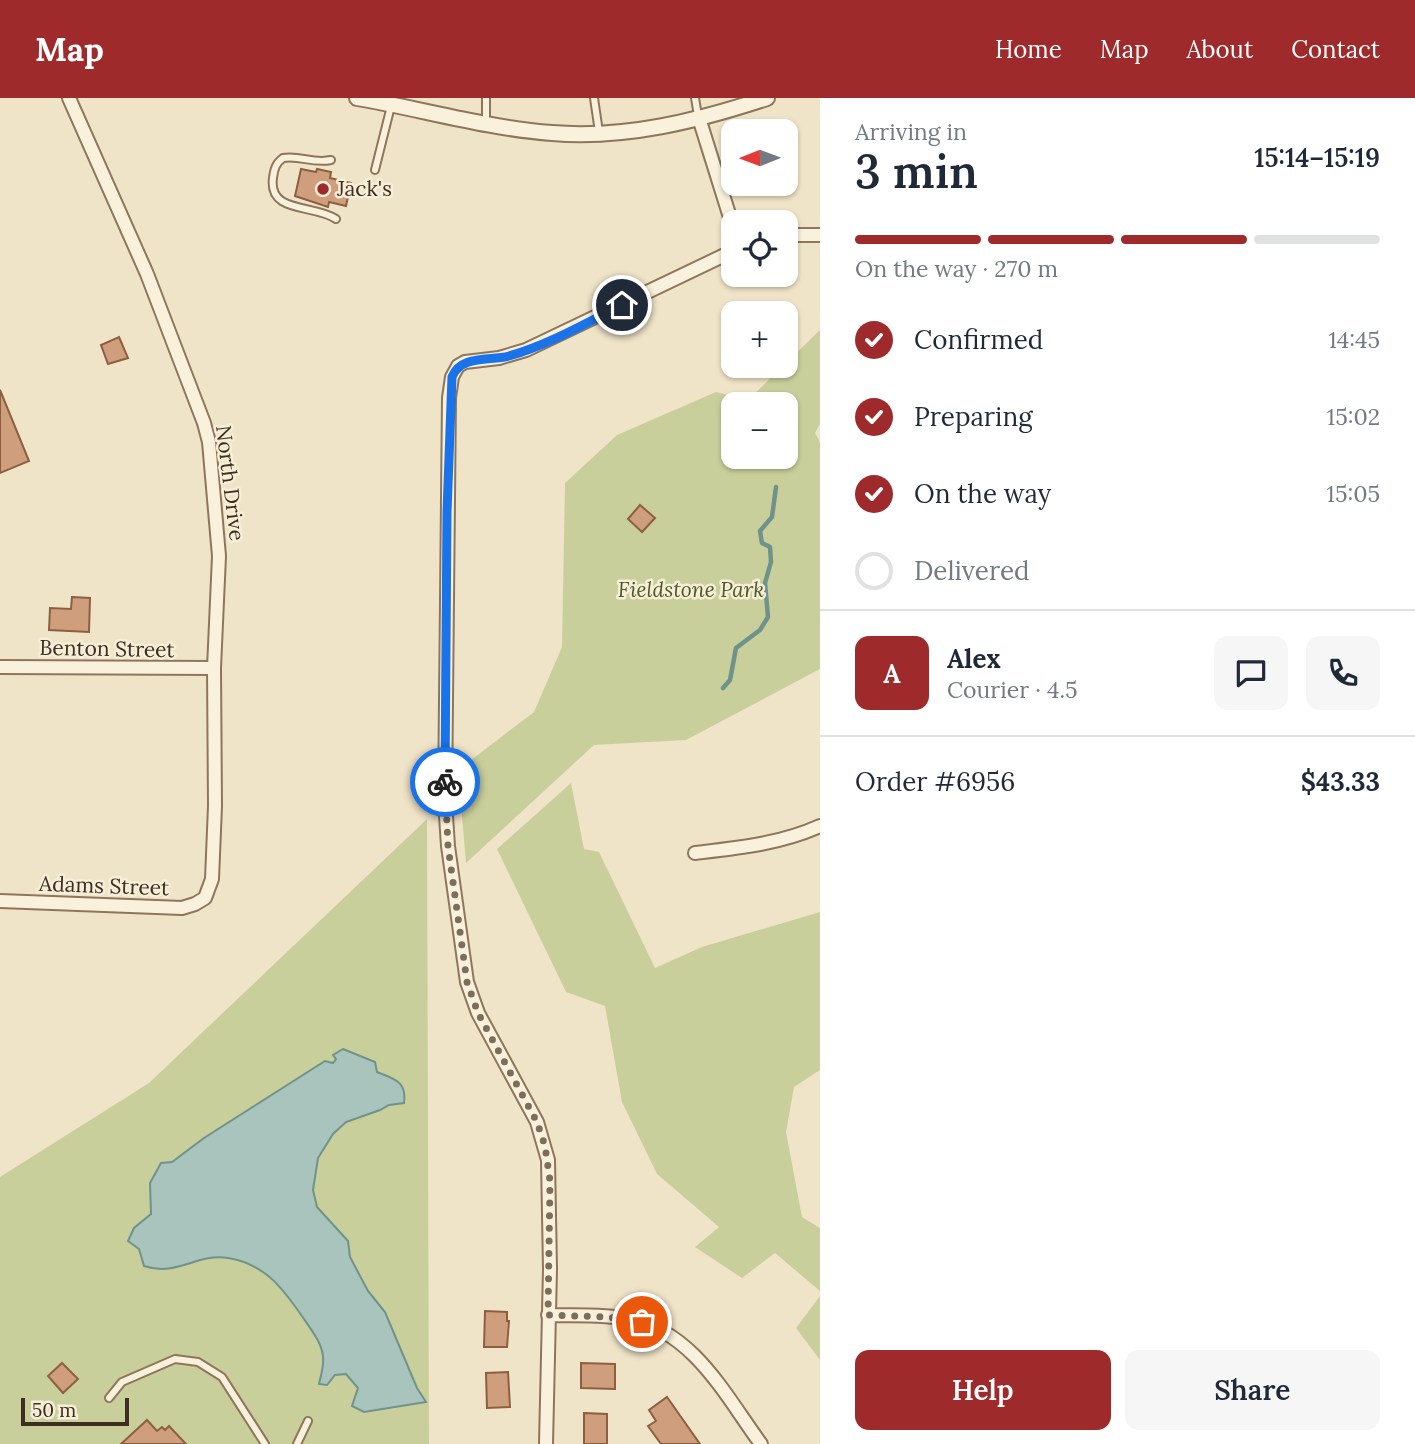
<!DOCTYPE html>
<meta charset="utf-8">
<style>
:root{--surface:#fff;--page:#f6f6f7;--text:#1f2937;--muted:#747a83;--line:#e0e1e3;--accent:#9e2a2b}
body{margin:0;font-family:Lora,serif;background:var(--page);color:var(--text);height:100vh;display:flex;flex-direction:column;font-size:26px;white-space:nowrap}
*{box-sizing:border-box;margin:0}
p{font-size:23px;color:var(--muted)}
.icon{flex:none;width:38px;height:38px;fill:none;stroke:currentColor;stroke-width:2;stroke-linecap:round;stroke-linejoin:round}
.map{position:relative;flex:1;overflow:hidden}
.drawer{display:flex;flex-direction:column;background:var(--surface);width:595px}
.drawer>*{flex:none}
.needle{width:46px;rotate:269deg}
.fabs{position:absolute;left:721px;top:21px;display:grid;gap:14px}
.fabs a{display:grid;place-items:center;width:77px;height:77px;border-radius:14px;background:var(--surface);box-shadow:0 2px 5px #0004;font-size:35px}
.scale{position:absolute;left:21px;bottom:18px;width:108px;box-sizing:border-box;padding-left:7px;border:4px solid #3d2e20;border-top:0;font-size:19px;line-height:24px;white-space:nowrap;color:#3d2e20;-webkit-text-stroke:5px #f7eed8;paint-order:stroke}
.pin{position:absolute;display:grid;place-items:center;width:60px;height:60px;color:#fff;margin:-30px;border:4px solid #fff;border-radius:50%;box-shadow:0 2px 7px #0007}
.courier{position:absolute;display:grid;place-items:center;width:70px;height:70px;margin:-35px;border:5px solid #1a73e8;border-radius:50%;background:#fff;color:#222;box-shadow:0 2px 9px #0007}
.head em{font-style:normal;font-weight:600}
.head div{display:flex;flex-direction:column-reverse}
.head{display:flex;align-items:center;justify-content:space-between;height:119px;padding:0 35px}
h1{font-size:46px;font-weight:600;line-height:52px}
.bar{display:grid;grid-template-columns:repeat(4,1fr);gap:10px 7px;align-content:center;height:84px;padding:0 35px}
.bar i{height:9px;border-radius:5px;background:var(--line)}
.bar .on{background:var(--accent)}
.bar p{grid-column:span 4}
.line{display:flex;align-items:center;gap:18px;padding:0 35px;border-top:2px solid var(--line)}
.line div{flex:1}
.round{display:grid;place-items:center;flex:none;width:74px;height:74px;border-radius:14px;background:var(--page)}
ol{padding:0 35px;list-style:none}
li{display:flex;align-items:center;gap:21px;height:77px}
li p{margin-inline-start:auto}
li .icon{padding:7px;border-radius:50%;background:var(--accent);color:#fff;stroke-width:4}
li:last-child{color:var(--muted)}
li i{width:38px;height:38px;border:4px solid var(--line);border-radius:50%}
.cta{display:flex;gap:14px;margin-top:auto;padding:14px 35px}
.cta a{flex:1;height:80px;border-radius:14px;background:var(--accent);color:#fff;font-size:28px;font-weight:600;line-height:80px;text-align:center}
.cta a+a{background:var(--page);color:var(--text)}
header{display:flex;align-items:center;gap:42px;box-sizing:border-box;height:98px;padding:0 35px;background:var(--accent);color:#fff}
header strong{font-size:33px}
nav{display:flex;gap:38px;margin-inline-start:auto;font-size:24px}
main{display:flex;flex:1;min-height:0}
.map>svg:first-child{display:block}
.green{fill:#c9cf9b;fill-rule:evenodd}
.water{fill:#a9c4bc;stroke:#6f938a;stroke-width:2}
.lines{fill:none;stroke-linecap:round;stroke-linejoin:round}
.stream{stroke:#6f938a;stroke-width:4.5}
.building{fill:#cf9f7d;stroke:#8d5f41;stroke-width:2}
.service-casing{stroke:#8d765c;stroke-width:10}
.minor-casing{stroke:#8d765c;stroke-width:16}
.tertiary-casing{stroke:#8d765c;stroke-width:18}
.service{stroke:#faf1dc;stroke-width:6}
.minor{stroke:#faf1dc;stroke-width:12}
.tertiary{stroke:#faf1dc;stroke-width:14}
.done{stroke:#7c6e5b;stroke-width:7;stroke-dasharray:0 12.6}
.route{stroke:#1a73e8;stroke-width:9}
.poi-dot{fill:#9e2a2b;stroke:#f7eed8;stroke-width:2.5}
.labels{text-anchor:middle;stroke-width:5;stroke-linejoin:round;paint-order:stroke}
.poi-label{font-size:21px;fill:#3d2e20;stroke:#f7eed8;text-anchor:start}
.street-label{font-size:21px;fill:#3d2e20;stroke:#f7eed8}
.park-label{font-size:21px;font-style:italic;fill:#4d5a26;stroke:#f7eed8}
</style>
<header>
<strong>Map</strong>
<nav><a>Home</a><a>Map</a><a>About</a><a>Contact</a></nav>
</header>
<main>
<div class="map">
<svg width="820" height="1346" viewBox="0 0 820 1346">
<rect width="100%" height="100%" fill="#f0e4c8"/>
<path class="green" d="M 820,232 L 820,326 L 815,335 L 820,344 L 820,571 L 686,642 L 594,647 L 466,765 L 458,672 L 534,614 L 562,549 L 565,385 L 617,337 L 716,294 L 748,302 L 783,268 L 786,268 L 786,265 ZM 733,306 L 786,306 L 786,359 L 733,359 Z
M 571,685 L 584,751 L 599,754 L 655,870 L 702,849 L 820,814 L 820,972 L 794,989 L 786,1034 L 802,1119 L 820,1130 L 820,1193 L 775,1155 L 742,1180 L 695,1149 L 719,1129 L 657,1076 L 622,1004 L 605,908 L 566,894 L 497,751 Z
M 427,721 L 429,1346 L 0,1346 L 0,1079 L 149,985 Z
M 820,1198 L 820,1262 L 796,1230 Z"/>
<path class="water" d="M 343,951 L 375,964 L 377,974 C 394,981 407,983 404,1005 L 389,1007 L 380,1012 L 346,1024 L 333,1036 L 318,1060 L 313,1092 L 317,1109 L 348,1143 L 350,1159 L 368,1193 L 385,1214 L 417,1290 L 426,1304 L 364,1314 L 352,1308 L 358,1290 L 346,1276 L 335,1277 L 327,1287 L 319,1286 C 321,1277 324,1268 323,1259 C 322,1245 312,1233 304,1221 C 284,1192 266,1166 228,1160 C 196,1155 177,1179 144,1168 L 139,1151 L 128,1143 L 134,1130 L 151,1116 L 150,1085 L 161,1065 L 172,1064 L 204,1040 L 325,963 L 333,965 L 336,961 L 333,957 Z"/>
<g class="lines">
<path class="stream" d="M 723,590 L 730,582 L 736,550 L 760,532 L 768,519 L 765,485 L 771,464 L 770,449 L 762,445 L 760,433 L 772,419 L 776,389"/>
</g>
<path class="building" d="M 301,71 L 316,74 L 317,71 L 331,74 L 330,80 L 351,85 L 346,108 L 329,104 L 328,109 L 295,98 Z
M 119,239 L 128,260 L 108,266 L 101,247 Z
M 0,292 L 29,363 L 0,375 Z
M 640,407 L 655,420 L 642,434 L 628,421 Z
M 72,499 L 90,500 L 89,534 L 49,532 L 50,510 L 71,511 Z
M 485,1213 L 507,1214 L 507,1223 L 509,1223 L 507,1249 L 484,1249 Z
M 62,1265 L 78,1281 L 63,1295 L 48,1278 Z
M 581,1265 L 615,1266 L 615,1291 L 581,1290 Z
M 508,1274 L 510,1309 L 487,1310 L 486,1275 Z
M 667,1299 L 700,1346 L 661,1346 L 648,1328 L 656,1323 L 649,1312 Z
M 584,1315 L 607,1316 L 607,1346 L 584,1346 Z
M 147,1322 L 157,1333 L 162,1329 L 165,1332 L 169,1328 L 186,1346 L 121,1346 Z"/>
<g class="lines">
<g class="service-casing">
<path id="service" d="M 594,0 L 599,34
M 695,0 L 698,18
M 486,24 L 486,0
M 331,62 C 313,66 300,57 283,60 C 276,65 274,71 273,80 C 268,116 314,106 336,121
M 375,72 L 391,8
M 109,1300 L 122,1284 L 175,1261 L 198,1264 L 222,1279 L 265,1346
M 297,1346 L 308,1323"/>
</g>
<g class="minor-casing">
<path id="minor" d="M 699,20 L 733,129
M 786,137 L 820,137
M 0,569 L 214,570
M 695,755 C 738,750 780,746 820,728
M 0,803 L 182,810 L 195,806 L 205,800 L 212,781 L 215,708 L 214,570 L 219,458 L 209,344 L 204,325 L 147,176 L 69,0
M 548,1217 C 575,1218 602,1216 629,1221 C 693,1233 725,1297 761,1346
M 546,1346 L 550,1171 L 548,1062 L 537,1024 L 478,915 L 467,884 L 448,748 L 445,703 L 449,300 L 452,279 L 458,268 L 465,264 L 499,260 L 526,252 L 733,153"/>
</g>
<g class="tertiary-casing">
<path id="tertiary" d="M 357,0 C 422,11 486,30 552,35 C 626,41 697,23 767,0"/>
</g>
<use href="#service" class="service"/>
<use href="#minor" class="minor"/>
<use href="#tertiary" class="tertiary"/>
</g>
<g class="lines">
<path class="done" d="M 445,684 L 448,748 L 467,884 L 478,915 L 537,1024 L 545,1048 L 550,1083 L 548,1217 L 608,1219 L 642,1224"/>
<path class="route" d="M 445,684 L 447,414 L 452,279 C 461,257 489,263 509,258 C 548,247 586,225 622,207"/>
</g>
<circle class="poi-dot" cx="323" cy="91" r="7"/>
<g class="labels">
<g class="poi-label">
<text x="337" y="98">Jack's</text>
</g>
<g class="street-label">
<text transform="translate(230 385) rotate(83)" y="7">North Drive</text>
<text transform="translate(107 551) rotate(1)" y="7">Benton Street</text>
<text transform="translate(104 788) rotate(2)" y="7">Adams Street</text>
</g>
<g class="park-label">
<text x="691" y="499">Fieldstone Park</text>
</g>
</g>
</svg>
<div class="fabs">
<a><svg class="needle" viewBox="-14 -14 28 28"><path d="M0-13l5 13h-10z" fill="#e53935"/><path d="M0 13l5-13h-10z" fill="#747a83"/></svg></a>
<a><svg class="icon" aria-label="locate" viewBox="0 0 24 24"><circle cx="12" cy="12" r="6"/><path d="M12 2v4M12 18v4M2 12h4M18 12h4"/></svg></a>
<a>+</a>
<a>−</a>
</div>
<div class="scale">50 m</div>
<div class="pin" style="left:642px;top:1224px;background:#ea580c"><svg class="icon" aria-label="bag" viewBox="0 0 24 24"><path d="M5 8h14l-1 12H6zM9 8a3 3 0 0 1 6 0"/></svg></div>
<div class="pin" style="left:622px;top:207px;background:#1f2937"><svg class="icon" aria-label="home" viewBox="0 0 24 24"><path d="M3 11l9-7 9 7M6 9v11h12V9"/></svg></div>
<div class="courier" style="left:445px;top:684px"><svg class="icon" aria-label="bike" viewBox="0 0 24 24"><circle cx="6" cy="16" r="4"/><circle cx="18" cy="16" r="4"/><path d="M6 16l4-8h5l3 8M10 8l3 8H6M13 5h3"/></svg></div>
</div>
<section class="drawer">
<div class="head"><div><h1>3 min</h1><p>Arriving in</p></div><em>15:14–15:19</em></div>
<div class="bar"><i class="on"></i><i class="on"></i><i class="on"></i><i></i><p>On the way · 270 m</p></div>
<ol>
<li><svg class="icon" aria-label="check" viewBox="0 0 24 24"><path d="M5 12l5 5 9-10"/></svg>Confirmed<p>14:45</p></li>
<li><svg class="icon" aria-label="check" viewBox="0 0 24 24"><path d="M5 12l5 5 9-10"/></svg>Preparing<p>15:02</p></li>
<li><svg class="icon" aria-label="check" viewBox="0 0 24 24"><path d="M5 12l5 5 9-10"/></svg>On the way<p>15:05</p></li>
<li><i></i>Delivered</li>
</ol>
<div class="line" style="height:126px"><b class="round" style="background:var(--accent);color:#fff">A</b><div><b>Alex</b><p>Courier · 4.5</p></div><a class="round"><svg class="icon" aria-label="chat" viewBox="0 0 24 24"><path d="M4 5h16v11H9l-5 4z"/></svg></a><a class="round"><svg class="icon" aria-label="phone" viewBox="0 0 24 24"><path d="M5 4h4l2 5-3 2q2 4 5 5l2-3 5 2v4C11 20 4 13 5 4z"/></svg></a></div>
<div class="line" style="height:91px"><div>Order #6956</div><b>$43.33</b></div>
<div class="cta"><a>Help</a><a>Share</a></div>
</section>
</main>
